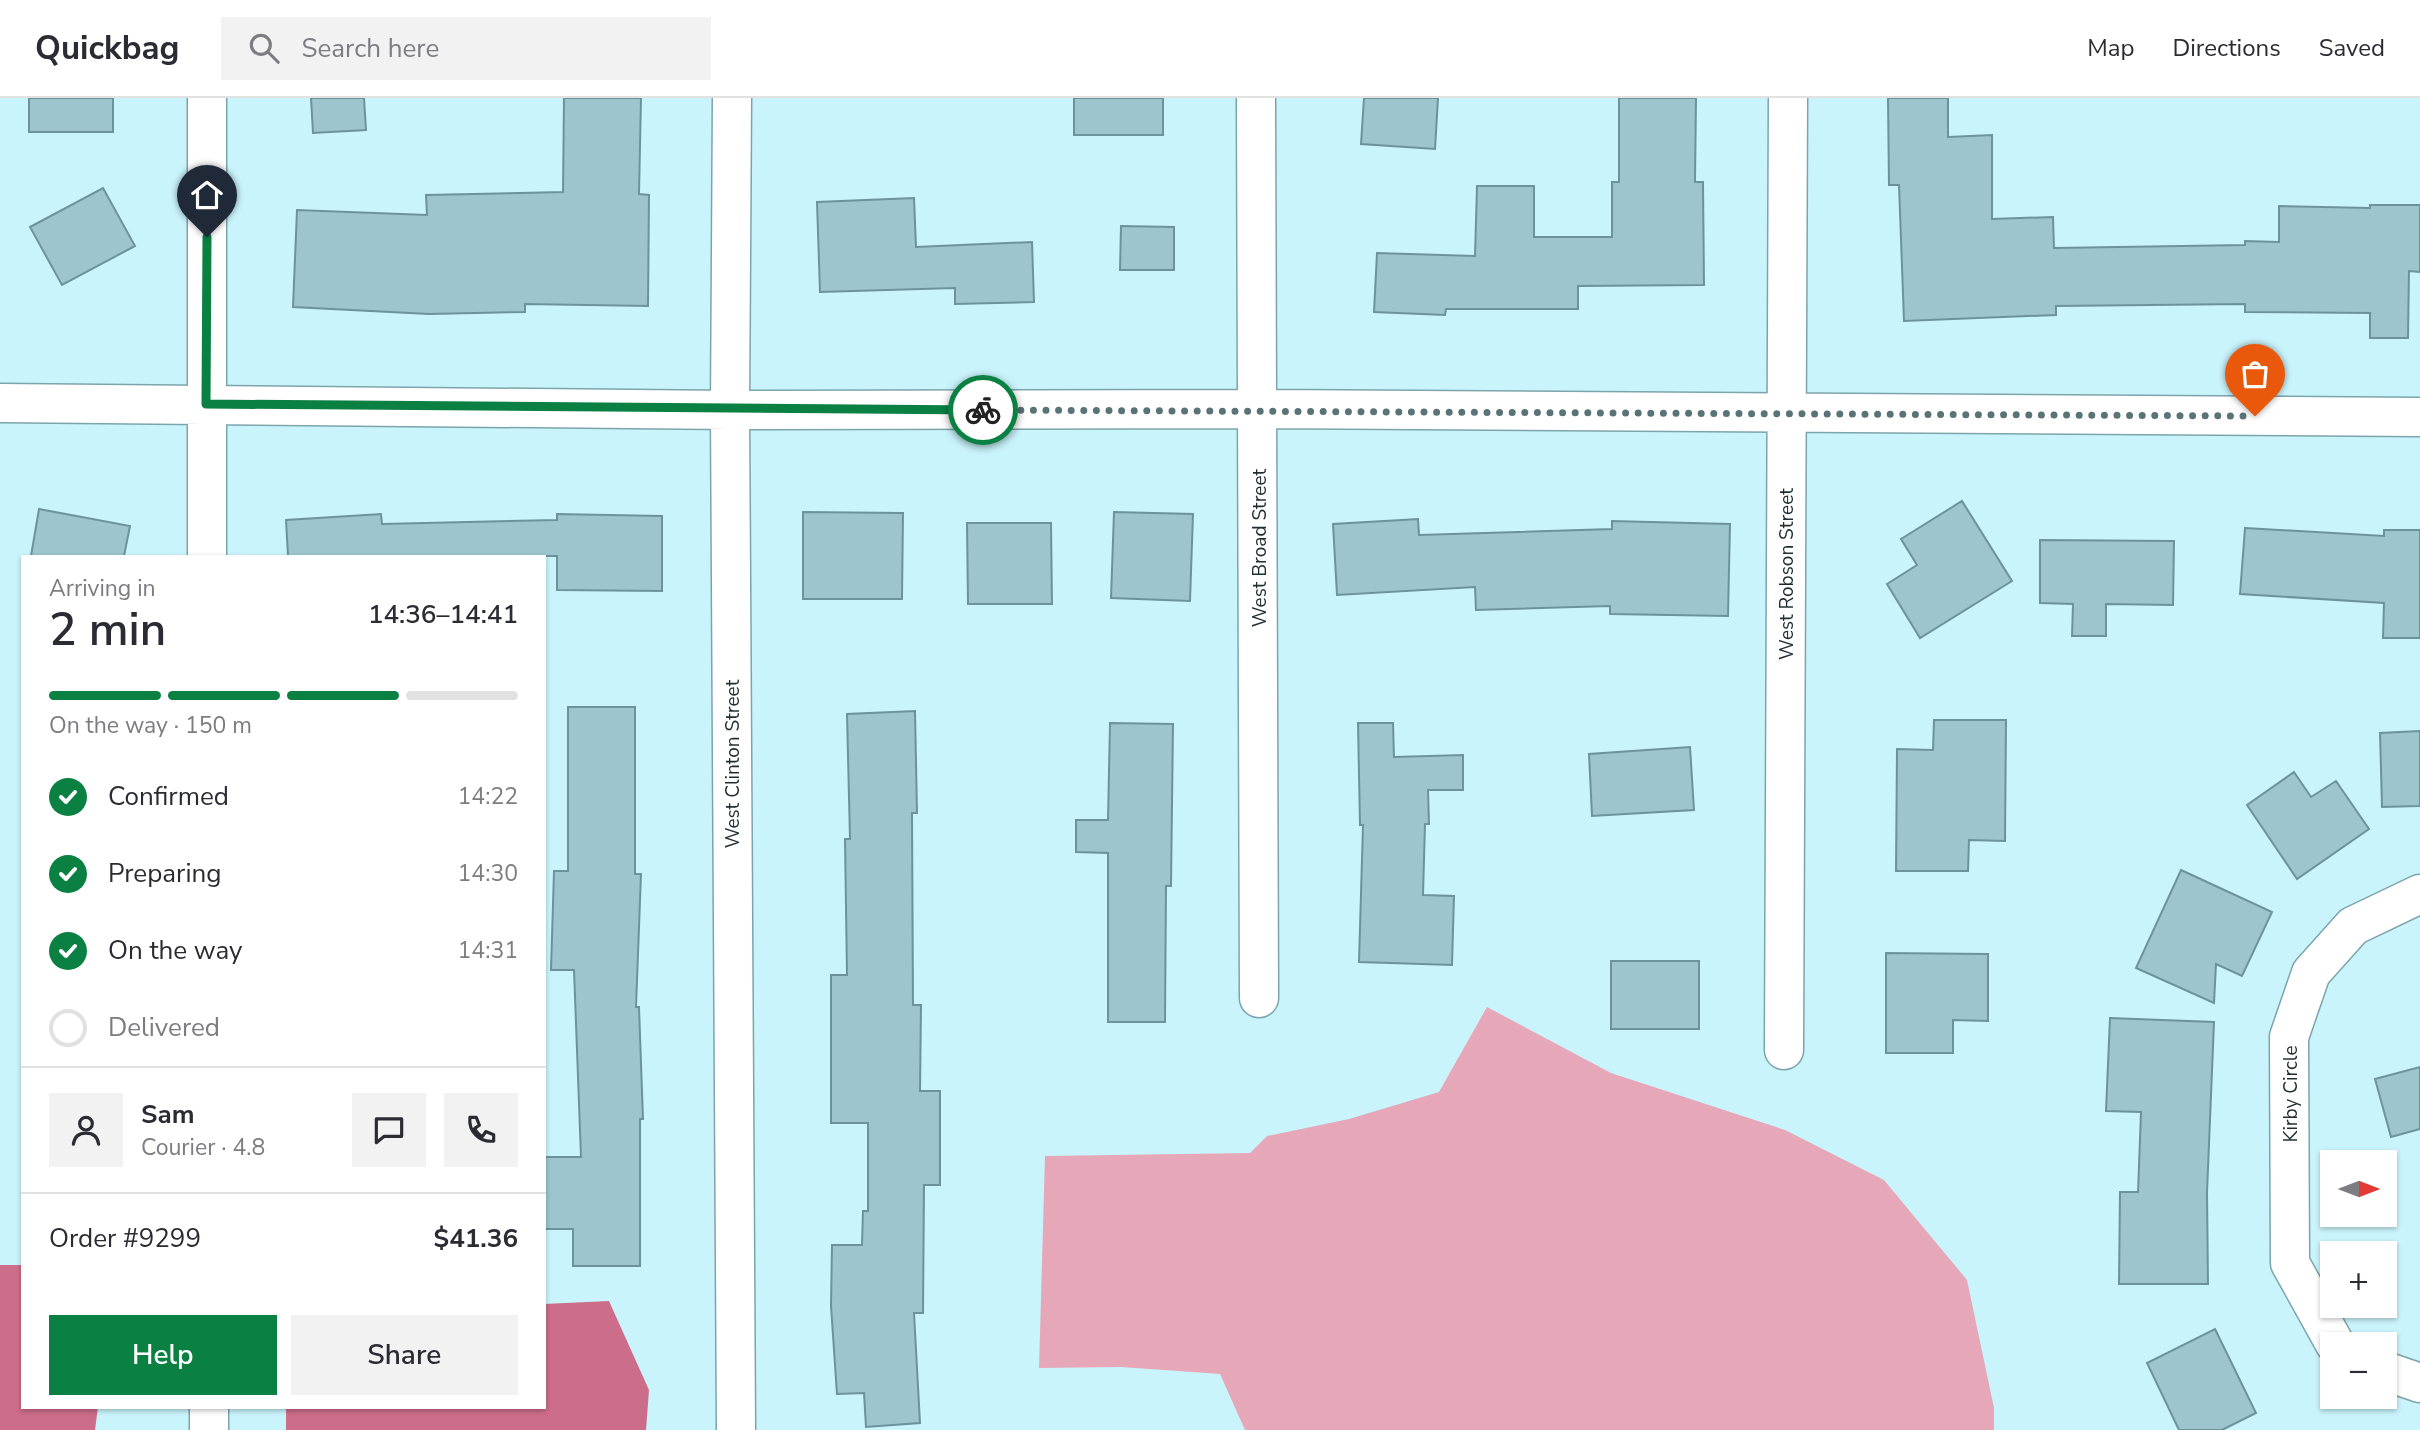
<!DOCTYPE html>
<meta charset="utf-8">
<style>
:root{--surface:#fff;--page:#f2f2f3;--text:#2b2b33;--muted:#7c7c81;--line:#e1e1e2;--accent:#0b8043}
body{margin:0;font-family:"Nunito Sans",sans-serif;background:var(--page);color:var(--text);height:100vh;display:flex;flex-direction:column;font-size:26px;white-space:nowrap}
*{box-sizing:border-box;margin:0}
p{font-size:23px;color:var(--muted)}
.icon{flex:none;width:38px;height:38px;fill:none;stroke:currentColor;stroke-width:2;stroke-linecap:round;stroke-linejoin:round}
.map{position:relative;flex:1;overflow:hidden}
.details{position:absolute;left:21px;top:457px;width:525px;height:854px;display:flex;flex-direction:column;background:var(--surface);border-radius:0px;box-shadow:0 2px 5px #0004}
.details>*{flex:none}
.needle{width:46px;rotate:90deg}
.controls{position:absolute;left:2320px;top:1052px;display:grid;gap:14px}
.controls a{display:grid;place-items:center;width:77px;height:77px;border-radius:0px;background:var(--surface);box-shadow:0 2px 5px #0004;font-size:35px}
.pin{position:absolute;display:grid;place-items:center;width:60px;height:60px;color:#fff;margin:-72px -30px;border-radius:50% 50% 50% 0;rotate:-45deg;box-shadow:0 0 7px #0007}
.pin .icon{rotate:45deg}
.courier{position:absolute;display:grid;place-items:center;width:70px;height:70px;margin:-35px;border:5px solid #0b8043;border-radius:50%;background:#fff;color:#222;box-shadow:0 2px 9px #0007}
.overview em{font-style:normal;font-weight:600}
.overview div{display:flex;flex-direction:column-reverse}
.overview{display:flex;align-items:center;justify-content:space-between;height:119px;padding:0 28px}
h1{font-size:46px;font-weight:600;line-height:52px}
.bar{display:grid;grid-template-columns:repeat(4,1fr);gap:10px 7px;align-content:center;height:84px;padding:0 28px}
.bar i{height:9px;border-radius:5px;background:var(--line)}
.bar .active{background:var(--accent)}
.bar p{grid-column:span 4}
.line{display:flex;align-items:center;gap:18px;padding:0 28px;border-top:2px solid var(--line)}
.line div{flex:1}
.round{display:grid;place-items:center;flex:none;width:74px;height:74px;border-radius:0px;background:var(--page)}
ol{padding:0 28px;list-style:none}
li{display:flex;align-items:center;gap:21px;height:77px}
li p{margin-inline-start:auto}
li .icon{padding:7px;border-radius:50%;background:var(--accent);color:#fff;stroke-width:4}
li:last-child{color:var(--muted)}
li i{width:38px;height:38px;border:4px solid var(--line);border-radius:50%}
.cta{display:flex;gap:14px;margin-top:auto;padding:14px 28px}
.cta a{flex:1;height:80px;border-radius:0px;background:var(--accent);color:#fff;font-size:28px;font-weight:600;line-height:80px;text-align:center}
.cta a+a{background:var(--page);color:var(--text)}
header{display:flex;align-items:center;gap:42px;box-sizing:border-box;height:98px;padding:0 35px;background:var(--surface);border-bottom:2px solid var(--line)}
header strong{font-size:33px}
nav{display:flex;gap:38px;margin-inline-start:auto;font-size:24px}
.search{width:490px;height:63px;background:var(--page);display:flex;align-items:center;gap:18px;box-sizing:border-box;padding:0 24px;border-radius:0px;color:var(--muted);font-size:26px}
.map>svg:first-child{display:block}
.green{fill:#e6a8b8}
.water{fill:#cc6d89}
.building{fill:#9cc5cd;stroke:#6c939a;stroke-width:2}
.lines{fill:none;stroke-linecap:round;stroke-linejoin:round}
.minor-casing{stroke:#7ca4ab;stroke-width:41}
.minor{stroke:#fff;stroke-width:38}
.done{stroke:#5a7377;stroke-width:7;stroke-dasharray:0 12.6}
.route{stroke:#0b8043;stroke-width:9}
.labels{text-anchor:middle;stroke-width:6;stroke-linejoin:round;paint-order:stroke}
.street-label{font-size:19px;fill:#1d2d30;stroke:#fff}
</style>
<header>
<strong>Quickbag</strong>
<div class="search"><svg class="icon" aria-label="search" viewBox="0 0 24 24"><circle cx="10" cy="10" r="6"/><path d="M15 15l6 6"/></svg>Search here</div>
<nav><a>Map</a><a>Directions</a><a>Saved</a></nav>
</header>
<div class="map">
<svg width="2420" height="1332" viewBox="0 0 2420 1332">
<rect width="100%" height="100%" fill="#caf4fc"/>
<path class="green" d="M 1487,909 L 1611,975 L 1785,1032 L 1884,1082 L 1967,1182 L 1994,1310 L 1994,1332 L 1245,1332 L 1220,1276 L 1121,1269 L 1039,1270 L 1045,1058 L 1250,1055 L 1267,1038 L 1349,1021 L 1439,994 Z"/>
<path class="water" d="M 0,1167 L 23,1167 L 23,1309 L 98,1309 L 95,1332 L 0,1332 Z
M 609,1203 L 649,1292 L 646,1332 L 286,1332 L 286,1309 L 544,1309 L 544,1206 Z"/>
<path class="building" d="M 29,0 L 113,0 L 113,34 L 29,34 Z
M 311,0 L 364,0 L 366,32 L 313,35 Z
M 564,0 L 641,0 L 639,96 L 649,97 L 648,208 L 525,206 L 525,214 L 429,216 L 293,209 L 297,112 L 427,117 L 426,97 L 563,94 Z
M 1074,0 L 1163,0 L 1163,37 L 1074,37 Z
M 1364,0 L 1438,0 L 1435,51 L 1361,46 Z
M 1619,0 L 1696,0 L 1695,84 L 1703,84 L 1704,187 L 1578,188 L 1578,211 L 1446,211 L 1445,217 L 1374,214 L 1377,155 L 1475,158 L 1477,88 L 1534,88 L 1534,139 L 1612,139 L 1612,84 L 1619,84 Z
M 1888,0 L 1948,0 L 1948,39 L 1992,37 L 1992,121 L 2053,119 L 2054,150 L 2245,147 L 2245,143 L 2279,144 L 2279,108 L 2370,110 L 2370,107 L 2420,107 L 2420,174 L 2409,173 L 2408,240 L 2370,240 L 2370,215 L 2245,214 L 2245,206 L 2056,208 L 2056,217 L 1904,223 L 1899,87 L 1889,87 Z
M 103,90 L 135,148 L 62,187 L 30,129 Z
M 914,100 L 916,149 L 1032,144 L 1034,204 L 955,206 L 955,190 L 820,194 L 817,104 Z
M 1121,128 L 1174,129 L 1174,172 L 1120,172 Z
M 1962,403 L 2012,483 L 1920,540 L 1887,486 L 1917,467 L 1901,441 Z
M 39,411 L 130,428 L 124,458 L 31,458 Z
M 803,414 L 903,415 L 902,501 L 803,501 Z
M 1114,414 L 1193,416 L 1190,503 L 1111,500 Z
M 381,416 L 382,426 L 557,422 L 557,416 L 662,418 L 662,493 L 557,492 L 557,458 L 288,458 L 286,422 Z
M 1418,421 L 1419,437 L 1612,431 L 1612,423 L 1730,426 L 1728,518 L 1610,516 L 1610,508 L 1476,512 L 1475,489 L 1337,497 L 1333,426 Z
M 967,425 L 1051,425 L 1052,506 L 968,506 Z
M 2245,430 L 2384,438 L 2384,432 L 2420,432 L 2420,540 L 2383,540 L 2384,505 L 2240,496 Z
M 2040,442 L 2174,443 L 2173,507 L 2106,506 L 2106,538 L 2072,538 L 2073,506 L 2040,505 Z
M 568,609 L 635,609 L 635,776 L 641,776 L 636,909 L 639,909 L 643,1021 L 640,1021 L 640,1168 L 573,1168 L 573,1131 L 544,1131 L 544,1059 L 581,1059 L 574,872 L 551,872 L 554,773 L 568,773 Z
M 915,613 L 917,715 L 912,715 L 913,907 L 921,907 L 920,993 L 940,993 L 940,1087 L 924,1087 L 923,1215 L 914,1215 L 920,1325 L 866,1329 L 864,1295 L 837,1296 L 831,1208 L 832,1147 L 862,1147 L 863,1113 L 868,1113 L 868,1025 L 831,1025 L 831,877 L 847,877 L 845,741 L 850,741 L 847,616 Z
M 1934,622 L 2006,622 L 2005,743 L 1969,742 L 1968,773 L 1896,773 L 1897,651 L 1933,652 Z
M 1110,625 L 1173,626 L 1171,788 L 1166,788 L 1165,924 L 1108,924 L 1108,755 L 1076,754 L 1076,722 L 1108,722 Z
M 1358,625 L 1393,625 L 1394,659 L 1463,657 L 1463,692 L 1428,692 L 1429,726 L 1425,726 L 1423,797 L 1454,798 L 1452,867 L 1359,864 L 1363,727 L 1360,727 Z
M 2420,633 L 2420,708 L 2382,709 L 2380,635 Z
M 1690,649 L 1694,712 L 1592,718 L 1589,656 Z
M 2294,674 L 2311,699 L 2336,683 L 2369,731 L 2297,781 L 2247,707 Z
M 2181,772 L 2272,814 L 2242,878 L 2216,866 L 2214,905 L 2136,870 Z
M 1886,855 L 1988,856 L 1988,923 L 1953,922 L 1953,955 L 1886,955 Z
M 1611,863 L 1699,863 L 1699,931 L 1611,931 Z
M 2110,920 L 2214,924 L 2207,1095 L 2208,1186 L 2119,1186 L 2120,1094 L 2138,1094 L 2141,1014 L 2106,1013 Z
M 2420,969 L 2420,1031 L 2391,1039 L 2375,981 Z
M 2215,1231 L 2256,1315 L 2222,1332 L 2179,1332 L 2147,1265 Z"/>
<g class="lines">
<g class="minor-casing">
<path id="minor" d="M 732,0 L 730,312 L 736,1332
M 1256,0 L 1259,900
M 0,305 L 730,312 L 1259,311 L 2420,319
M 207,458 L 207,0
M 1784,952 L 1788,0
M 2335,1246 L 2290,1165 L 2289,939 L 2311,875 L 2353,828 L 2420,796
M 2385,1273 L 2420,1285
M 209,1309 L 209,1332"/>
</g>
<use href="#minor" class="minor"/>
</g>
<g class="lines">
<path class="done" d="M 983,312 L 2255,318"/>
<path class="route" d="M 207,139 L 206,306 L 983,312"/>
</g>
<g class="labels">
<g class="street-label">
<text transform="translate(1259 450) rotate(-90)" y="7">West Broad Street</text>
<text transform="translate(1786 476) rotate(-90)" y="7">West Robson Street</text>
<text transform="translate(732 666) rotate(-90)" y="7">West Clinton Street</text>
<text transform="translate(2290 996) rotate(-90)" y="7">Kirby Circle</text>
</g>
</g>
</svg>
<div class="controls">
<a><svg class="needle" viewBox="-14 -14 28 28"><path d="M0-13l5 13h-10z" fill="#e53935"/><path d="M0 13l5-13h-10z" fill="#7c7c81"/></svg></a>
<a>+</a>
<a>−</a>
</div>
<div class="pin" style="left:2255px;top:318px;background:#ea580c"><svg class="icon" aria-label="bag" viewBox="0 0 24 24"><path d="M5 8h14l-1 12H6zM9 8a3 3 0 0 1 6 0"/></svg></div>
<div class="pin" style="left:207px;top:139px;background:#1f2937"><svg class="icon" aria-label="home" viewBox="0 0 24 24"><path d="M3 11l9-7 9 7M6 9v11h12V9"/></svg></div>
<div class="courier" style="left:983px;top:312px"><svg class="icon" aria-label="bike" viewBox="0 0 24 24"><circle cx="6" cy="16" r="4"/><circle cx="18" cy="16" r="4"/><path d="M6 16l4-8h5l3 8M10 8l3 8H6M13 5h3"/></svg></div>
<section class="details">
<div class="overview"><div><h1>2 min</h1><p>Arriving in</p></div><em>14:36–14:41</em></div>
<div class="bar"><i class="active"></i><i class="active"></i><i class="active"></i><i></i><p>On the way · 150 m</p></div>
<ol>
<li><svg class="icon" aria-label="check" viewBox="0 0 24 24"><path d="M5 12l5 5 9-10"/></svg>Confirmed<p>14:22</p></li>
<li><svg class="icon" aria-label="check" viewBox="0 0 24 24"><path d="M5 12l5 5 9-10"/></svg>Preparing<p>14:30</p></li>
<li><svg class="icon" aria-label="check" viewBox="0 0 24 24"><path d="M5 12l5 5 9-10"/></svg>On the way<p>14:31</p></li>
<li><i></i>Delivered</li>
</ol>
<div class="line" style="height:126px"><a class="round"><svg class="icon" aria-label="person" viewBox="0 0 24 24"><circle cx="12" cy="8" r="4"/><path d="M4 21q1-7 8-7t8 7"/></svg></a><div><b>Sam</b><p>Courier · 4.8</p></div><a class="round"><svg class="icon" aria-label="chat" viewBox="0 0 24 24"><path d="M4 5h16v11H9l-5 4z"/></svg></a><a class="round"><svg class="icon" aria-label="phone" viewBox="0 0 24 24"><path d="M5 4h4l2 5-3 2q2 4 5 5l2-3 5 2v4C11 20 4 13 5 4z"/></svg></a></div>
<div class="line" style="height:91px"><div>Order #9299</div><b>$41.36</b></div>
<div class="cta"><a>Help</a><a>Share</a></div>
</section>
</div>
